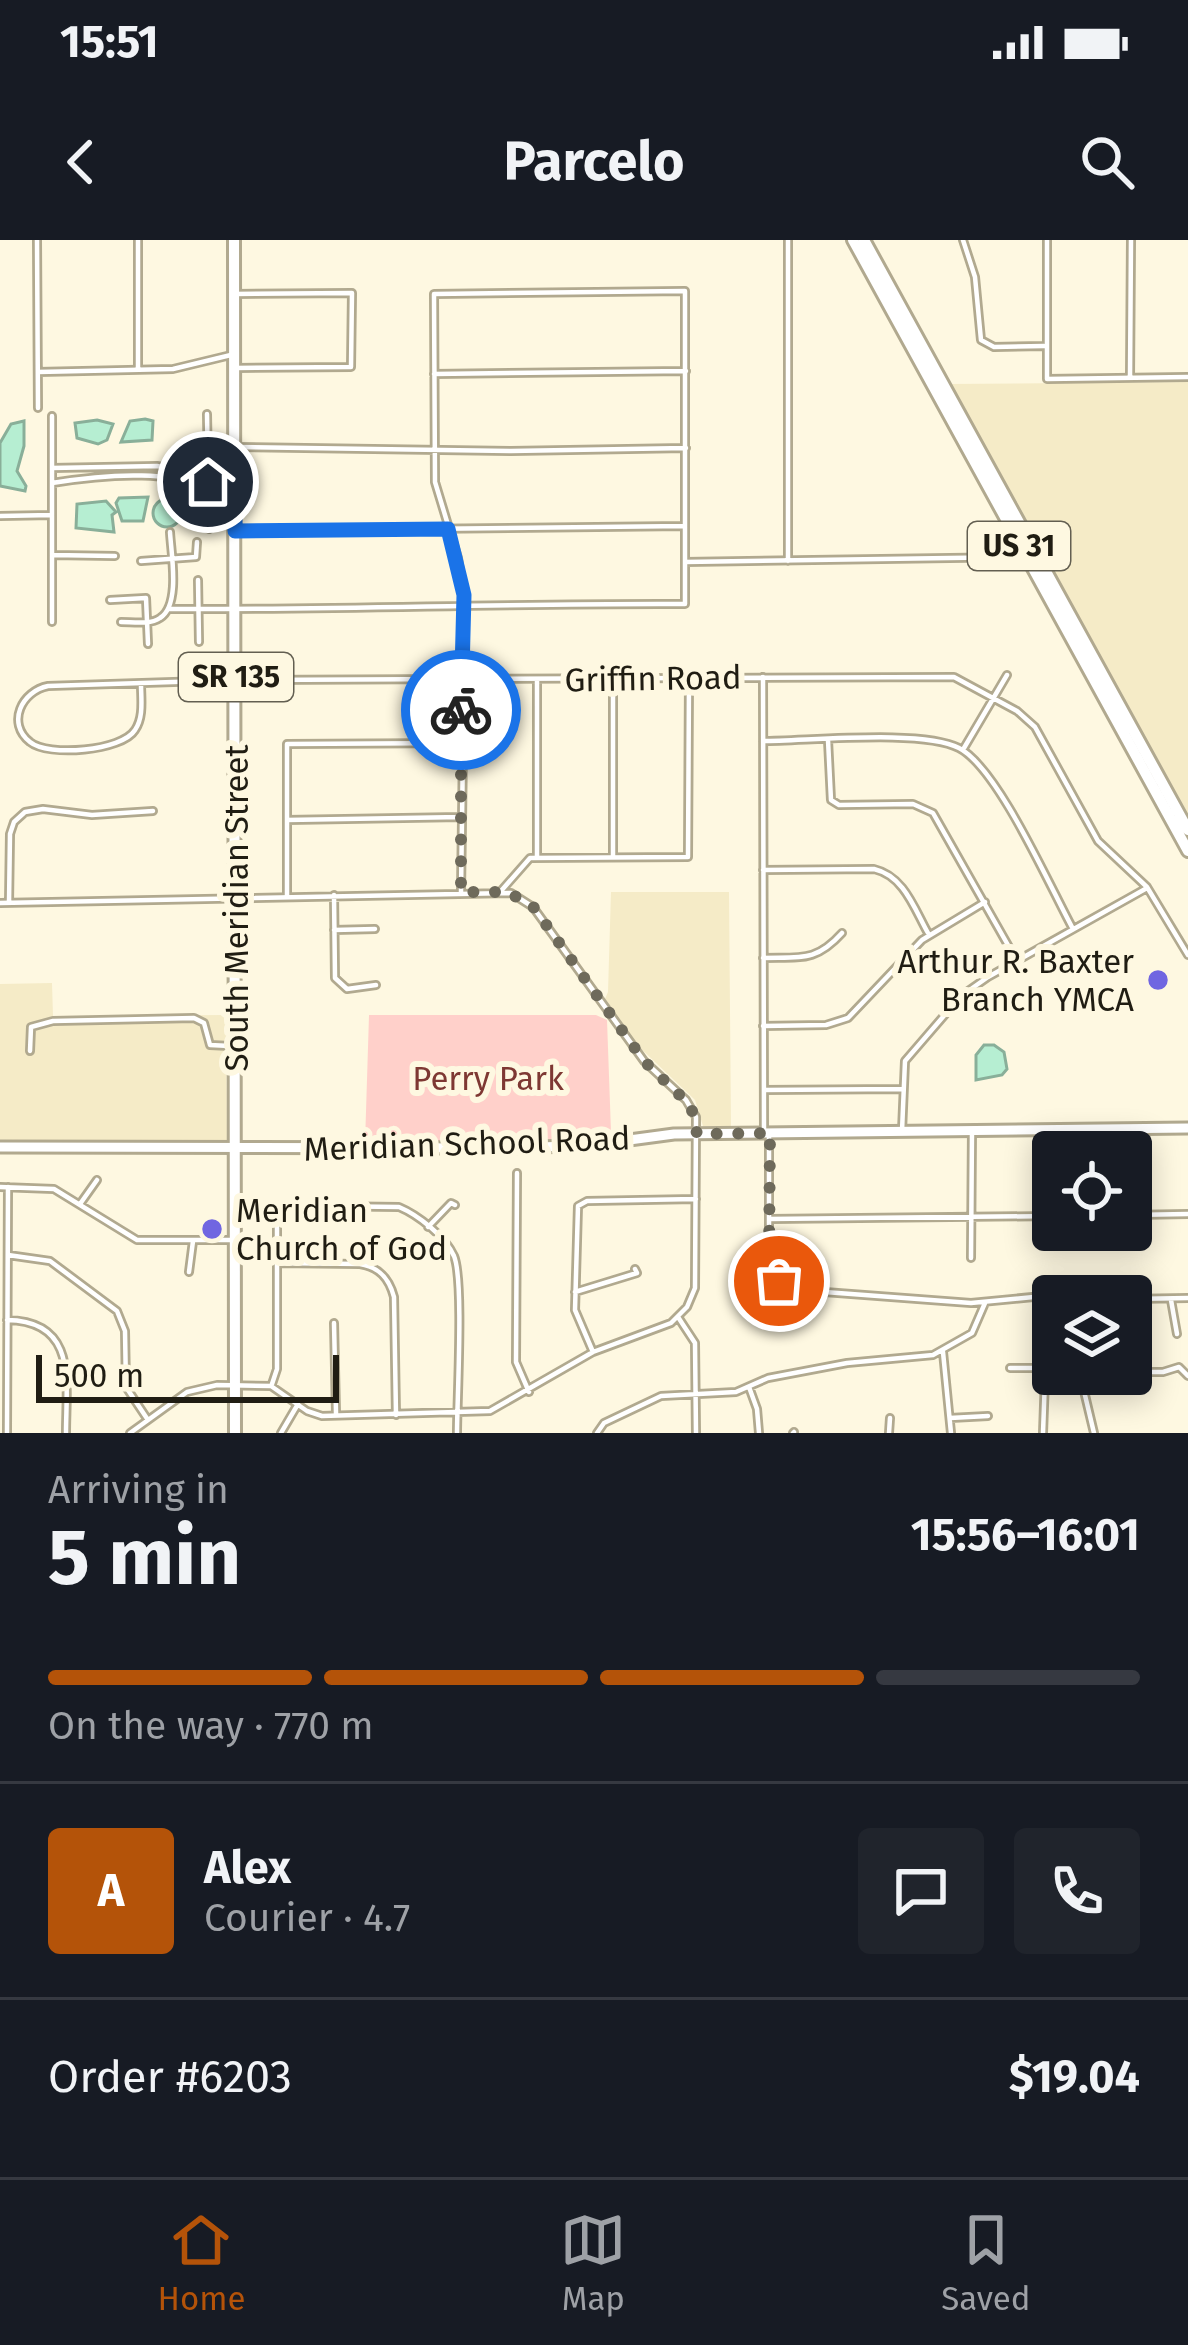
<!DOCTYPE html>
<meta charset="utf-8">
<style>
:root{--surface:#171b24;--page:#20242c;--text:#f1f3f6;--muted:#9ea1a6;--line:#363941;--accent:#b45309}
body{margin:0;font-family:"Fira Sans",sans-serif;background:var(--page);color:var(--text);height:100vh;display:flex;flex-direction:column;font-size:45px;white-space:nowrap}
*{box-sizing:border-box;margin:0}
p{font-size:39px;color:var(--muted)}
.icon{flex:none;width:66px;height:66px;fill:none;stroke:currentColor;stroke-width:2;stroke-linecap:round;stroke-linejoin:round}
.map{position:relative;height:1193px;overflow:hidden}
.drawer{display:flex;flex-direction:column;background:var(--surface);flex:1}
.drawer>*{flex:none}
.controls{position:absolute;left:1032px;top:891px;display:grid;gap:24px}
.controls a{display:grid;place-items:center;width:120px;height:120px;border-radius:12px;background:var(--surface);box-shadow:0 6px 30px #0003;font-size:60px}
.scale{position:absolute;left:36px;bottom:30px;width:303px;box-sizing:border-box;padding-left:12px;border:6px solid #201d13;border-top:0;font-size:33px;line-height:42px;white-space:nowrap;color:#201d13;-webkit-text-stroke:9px #fef8e1;paint-order:stroke}
.pin{position:absolute;display:grid;place-items:center;width:102px;height:102px;color:#fff;margin:-51px;border:6px solid #fff;border-radius:50%;box-shadow:0 3px 12px #0007}
.courier{position:absolute;display:grid;place-items:center;width:120px;height:120px;margin:-60px;border:9px solid #1a73e8;border-radius:50%;background:#fff;color:#222;box-shadow:0 3px 15px #0007}
.summary em{font-style:normal;font-weight:700}
.summary div{display:flex;flex-direction:column-reverse}
.summary{display:flex;align-items:center;justify-content:space-between;height:204px;padding:0 48px}
h1{font-size:78px;font-weight:700;line-height:90px}
.bar{display:grid;grid-template-columns:repeat(4,1fr);gap:18px 12px;align-content:center;height:144px;padding:0 48px}
.bar i{height:15px;border-radius:9px;background:var(--line)}
.bar .active{background:var(--accent)}
.bar p{grid-column:span 4}
.line{display:flex;align-items:center;gap:30px;padding:0 48px;border-top:3px solid var(--line)}
.line div{flex:1}
.round{display:grid;place-items:center;flex:none;width:126px;height:126px;border-radius:12px;background:var(--page)}
.status{display:flex;justify-content:space-between;align-items:center;height:84px;padding:0 60px;background:var(--surface);direction:ltr}
.status svg{height:33px;fill:currentColor}
header{display:flex;justify-content:space-between;align-items:center;height:156px;padding:0 48px;background:var(--surface);font-size:54px;font-weight:700}
.tabs{display:flex;justify-content:space-around;align-items:center;height:168px;border-top:3px solid var(--line);background:var(--surface);font-size:33px;color:var(--muted)}
.tabs a{display:grid;justify-items:center;gap:6px}
.tabs .active{color:var(--accent)}
.map>svg:first-child{display:block}
.built{fill:#f5ebc7}
.green{fill:#ffd0ca}
.water{fill:#b6eed2;stroke:#89af99;stroke-width:3}
.lines{fill:none;stroke-linecap:round;stroke-linejoin:round}
.minor-casing{stroke:#b1a98f;stroke-width:10}
.secondary-casing{stroke:#b1a98f;stroke-width:15}
.primary-casing{stroke:#b1a98f;stroke-width:16}
.minor{stroke:#fff;stroke-width:4.5}
.secondary{stroke:#fff;stroke-width:9}
.primary{stroke:#fff;stroke-width:10}
.done{stroke:#6e6a5b;stroke-width:12;stroke-dasharray:0 21.6}
.route{stroke:#1a73e8;stroke-width:15}
.poi-dot{fill:#7066e1;stroke:#fef8e1;stroke-width:4.5}
.labels{text-anchor:middle;stroke-width:12;stroke-linejoin:round;paint-order:stroke}
.shield{fill:#fef8e1;stroke:#635f51;stroke-width:3}
.shield-label{font-size:30px;font-weight:bold;fill:#201d13}
.street-label{font-size:33px;fill:#201d13;stroke:#fef8e1}
.poi-label{font-size:33px;fill:#201d13;stroke:#fef8e1;text-anchor:end}
.park-label{font-size:33px;fill:#7e3833;stroke:#fef8e1}
</style>
<div class="status"><b>15:51</b><svg viewBox="0 0 49 12"><path d="M0 12V9h3v3zM5 12V6h3v6zM10 12V3h3v9zM15 12V0h3v12zM26 1h20v11H26zM47 4h2v5h-2z"/></svg></div>
<header><svg class="icon" aria-label="back" viewBox="0 0 24 24"><path d="M15 5l-7 7 7 7"/></svg>Parcelo<svg class="icon" aria-label="search" viewBox="0 0 24 24"><circle cx="10" cy="10" r="6"/><path d="M15 15l6 6"/></svg></header>
<div class="map">
<svg width="1188" height="1193" viewBox="0 0 1188 1193">
<rect width="100%" height="100%" fill="#fef8e1"/>
<path class="built" d="M 1188,142 L 1188,581 L 946,144 Z
M 611,652 L 729,652 L 731,886 L 703,886 L 695,860 L 636,804 L 605,759 L 608,752 Z
M 52,743 L 53,776 L 226,775 L 227,902 L 0,904 L 0,744 Z"/>
<path class="green" d="M 369,775 L 596,775 L 607,780 L 611,892 L 600,901 L 365,903 Z"/>
<path class="water" d="M 145,179 L 153,181 L 152,200 L 121,202 L 130,181 Z
M 97,180 L 113,184 L 107,200 L 98,204 L 77,198 L 75,183 Z
M 24,181 L 24,206 L 17,231 L 26,246 L 25,251 L 0,246 L 0,203 L 11,184 Z
M 148,257 L 143,281 L 122,281 L 116,263 L 119,258 Z
M153 273a14 14 0 1 1 28 0a14 14 0 1 1-28 0Z
M 106,261 L 116,272 L 112,275 L 114,292 L 76,288 L 77,264 Z
M 984,805 L 994,805 L 1004,812 L 1007,829 L 1002,835 L 976,840 L 976,815 Z"/>
<g class="lines">
<g class="minor-casing">
<path id="minor" d="M 37,0 L 38,168
M 138,0 L 138,130
M 788,0 L 788,321
M 963,0 L 975,37 L 981,100 L 994,107 L 1044,106
M 1047,0 L 1047,139 L 1188,137
M 234,54 L 352,53 L 351,127 L 236,128
M 38,132 L 173,129 L 235,114
M 434,134 L 686,131
M 1130,138 L 1131,0
M 207,174 L 209,289
M 235,207 L 511,211 L 686,208
M 52,228 L 157,226 L 229,238
M 52,243 C 124,231 160,234 231,246
M 0,276 L 52,275
M 235,291 L 685,286
M 52,315 L 115,316
M 141,321 L 196,317 L 197,302
M 685,322 L 1022,317
M 198,340 L 199,402
M 110,360 L 146,358 L 148,404
M 168,369 C 341,370 513,363 685,364 L 685,51 L 434,54 L 435,242 L 458,318 L 465,366 L 461,652
M 52,382 L 52,176
M 121,382 C 133,382 150,385 160,378 C 181,365 171,313 170,292
M 763,437 L 764,893
M 141,444 C 141,459 144,477 135,490 C 122,511 48,517 30,502 C 6,483 22,451 48,446 L 236,440 L 954,437 L 1017,471 L 1035,487 L 1098,601 L 1147,647 L 1188,715
M 828,500 L 831,560 L 839,565 L 913,564 L 933,573 L 1017,721
M 763,501 C 808,501 923,489 959,508 C 998,528 1050,647 1073,689
M 964,508 L 1007,435
M 287,580 L 461,577
M 613,617 L 613,439
M 537,618 L 537,439
M 763,630 L 874,629 C 904,636 914,668 928,693
M 501,651 L 530,618 L 688,617 L 689,440
M 287,655 L 287,504 L 461,503
M 334,655 L 335,738 L 347,749 L 376,745
M 0,663 L 511,653 L 533,667 L 644,821 L 686,860 L 696,877 L 695,1048 L 687,1067 L 671,1083 L 593,1112 L 490,1171 L 322,1176 L 307,1171 L 271,1146 L 217,1145 L 187,1152 L 130,1193
M 9,663 L 10,594 L 14,582 L 25,572 L 43,569 L 92,575 L 153,571
M 334,690 L 375,689
M 763,718 C 801,717 816,722 842,693
M 763,786 L 826,785 L 848,778 L 922,700 L 985,662
M 30,811 L 31,787 L 53,781 L 194,778 L 204,783 L 210,805 L 230,806
M 764,850 L 902,849
M 902,891 L 905,821 L 961,756 L 988,737 L 1147,648
M 769,896 L 769,1021 L 780,1043
M 517,933 L 516,1122 L 529,1152
M 0,947 L 54,949 L 137,1000 L 230,1000
M 80,964 L 97,940
M 237,965 L 399,967 C 418,975 445,996 454,1016 C 464,1040 457,1159 457,1193
M 1131,975 L 1188,974
M 769,979 L 1053,976
M 428,987 L 451,963 L 455,965
M 8,1015 L 50,1021 L 117,1071 L 125,1091 L 126,1147 L 148,1180
M 971,1018 L 972,890
M 277,1023 L 360,1024 C 379,1027 389,1038 394,1057 L 396,1175
M 189,1032 L 193,1001
M 780,1043 L 798,1050 L 971,1063 L 1064,1054 L 1104,1056
M 575,1052 L 637,1033 L 635,1029
M 1131,1059 L 1188,1058
M 1171,1060 L 1177,1094
M 761,1073 L 763,1063 L 780,1043
M 678,1077 L 695,1103 L 696,1193
M 7,1080 C 78,1081 66,1142 66,1193
M 334,1083 L 336,1173
M 593,1112 L 575,1070 L 578,966 L 587,961 L 696,959
M 943,1112 L 951,1193
M 1010,1128 L 1045,1128
M 1131,1132 L 1163,1132 L 1179,1127 L 1188,1136
M 272,1144 L 277,1129 L 277,965
M 749,1147 L 757,1169 L 759,1193
M 950,1178 L 988,1176
M 7,1193 L 8,947
M 281,1193 L 298,1164
M 597,1193 L 604,1183 L 661,1156 L 736,1152 L 768,1138 L 847,1123 L 933,1115 L 972,1093 L 985,1063
M 793,1193 L 794,1192
M 889,1193 L 890,1178
M 1043,1193 L 1048,1056
M 1094,1193 L 1084,1151 L 1105,1134"/>
</g>
<g class="secondary-casing">
<path id="secondary" d="M 0,907 L 515,908 L 592,905 L 674,894 L 1188,888"/>
</g>
<g class="primary-casing">
<path id="primary" d="M 234,0 L 235,1193
M 853,0 L 1188,611
M 864,0 L 1188,590"/>
</g>
<use href="#minor" class="minor"/>
<use href="#secondary" class="secondary"/>
<use href="#primary" class="primary"/>
</g>
<g class="lines">
<path class="done" d="M 461,470 L 461,652 L 507,652 L 532,665 L 644,821 L 691,866 L 697,894 L 770,893 L 769,1023 L 779,1041"/>
<path class="route" d="M 208,242 L 235,247 L 235,291 L 448,289 L 464,355 L 461,470"/>
</g>
<g class="poi-dot">
<circle cx="1158" cy="740" r="12"/>
<circle cx="212" cy="989" r="12"/>
</g>
<g class="labels">
<g class="shield">
<rect x="968" y="282" width="102" height="48" rx="9"/>
<rect x="179" y="413" width="114" height="48" rx="9"/>
</g>
<g class="shield-label">
<text x="1019" y="316">US 31</text>
<text x="236" y="447">SR 135</text>
</g>
<g class="street-label">
<text transform="translate(653 438) rotate(-1)" y="12">Griffin Road</text>
<text transform="translate(236 668) rotate(-90)" y="12">South Meridian Street</text>
<text transform="translate(467 903) rotate(-2)" y="12">Meridian School Road</text>
</g>
<g class="poi-label">
<text x="1134" y="733">Arthur R. Baxter<tspan x="1134" dy="38">Branch YMCA</tspan></text>
<text x="236" y="982" text-anchor="start">Meridian<tspan x="236" dy="38">Church of God</tspan></text>
</g>
<g class="park-label">
<text x="488" y="850">Perry Park</text>
</g>
</g>
</svg>
<div class="controls">
<a><svg class="icon" aria-label="locate" viewBox="0 0 24 24"><circle cx="12" cy="12" r="6"/><path d="M12 2v4M12 18v4M2 12h4M18 12h4"/></svg></a>
<a><svg class="icon" aria-label="layers" viewBox="0 0 24 24"><path d="M12 4l9 5-9 5-9-5zM3 14l9 5 9-5"/></svg></a>
</div>
<div class="scale">500 m</div>
<div class="pin" style="left:779px;top:1041px;background:#ea580c"><svg class="icon" aria-label="bag" viewBox="0 0 24 24"><path d="M5 8h14l-1 12H6zM9 8a3 3 0 0 1 6 0"/></svg></div>
<div class="pin" style="left:208px;top:242px;background:#1f2937"><svg class="icon" aria-label="home" viewBox="0 0 24 24"><path d="M3 11l9-7 9 7M6 9v11h12V9"/></svg></div>
<div class="courier" style="left:461px;top:470px"><svg class="icon" aria-label="bike" viewBox="0 0 24 24"><circle cx="6" cy="16" r="4"/><circle cx="18" cy="16" r="4"/><path d="M6 16l4-8h5l3 8M10 8l3 8H6M13 5h3"/></svg></div>
</div>
<section class="drawer">
<div class="summary"><div><h1>5 min</h1><p>Arriving in</p></div><em>15:56–16:01</em></div>
<div class="bar"><i class="active"></i><i class="active"></i><i class="active"></i><i></i><p>On the way · 770 m</p></div>
<div class="line" style="height:216px"><b class="round" style="background:var(--accent);color:#fff">A</b><div><b>Alex</b><p>Courier · 4.7</p></div><a class="round"><svg class="icon" aria-label="chat" viewBox="0 0 24 24"><path d="M4 5h16v11H9l-5 4z"/></svg></a><a class="round"><svg class="icon" aria-label="phone" viewBox="0 0 24 24"><path d="M5 4h4l2 5-3 2q2 4 5 5l2-3 5 2v4C11 20 4 13 5 4z"/></svg></a></div>
<div class="line" style="height:156px"><div>Order #6203</div><b>$19.04</b></div>
</section>
<nav class="tabs">
<a class="active"><svg class="icon" aria-label="home" viewBox="0 0 24 24"><path d="M3 11l9-7 9 7M6 9v11h12V9"/></svg>Home</a>
<a><svg class="icon" aria-label="map" viewBox="0 0 24 24"><path d="M3 6l6-2 6 2 6-2v14l-6 2-6-2-6 2zM9 4v14M15 6v14"/></svg>Map</a>
<a><svg class="icon" aria-label="saved" viewBox="0 0 24 24"><path d="M7 4h10v16l-5-4-5 4z"/></svg>Saved</a>
</nav>
